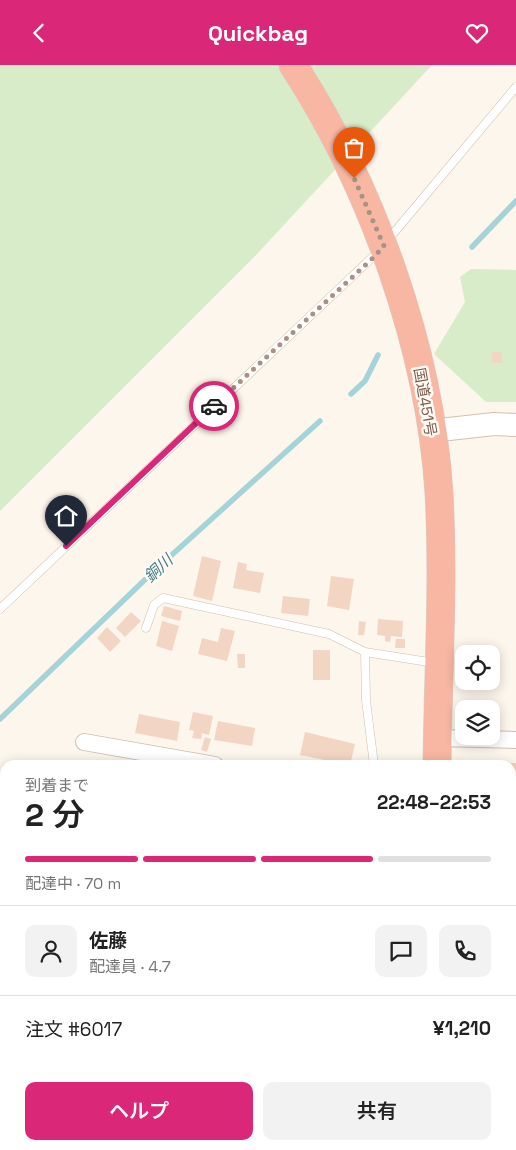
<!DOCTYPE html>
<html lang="ja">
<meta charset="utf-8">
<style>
:root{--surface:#fff;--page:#f2f2f2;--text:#222;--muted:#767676;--line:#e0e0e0;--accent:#db2777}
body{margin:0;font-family:"Space Grotesk","Noto Sans JP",sans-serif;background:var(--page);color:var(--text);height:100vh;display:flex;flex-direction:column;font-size:19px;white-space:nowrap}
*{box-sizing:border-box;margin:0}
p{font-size:16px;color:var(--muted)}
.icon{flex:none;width:28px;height:28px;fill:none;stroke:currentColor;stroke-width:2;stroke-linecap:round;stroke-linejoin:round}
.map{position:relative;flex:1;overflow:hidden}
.drawer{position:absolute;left:0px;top:695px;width:516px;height:390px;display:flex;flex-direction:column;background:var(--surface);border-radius:15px 15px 0 0;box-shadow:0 2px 12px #0003}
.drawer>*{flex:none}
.controls{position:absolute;left:455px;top:580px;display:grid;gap:10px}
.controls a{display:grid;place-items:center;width:45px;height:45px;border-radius:10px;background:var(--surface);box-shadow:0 2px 12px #0003;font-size:25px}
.pin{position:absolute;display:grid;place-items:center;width:42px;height:42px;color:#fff;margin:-51px -21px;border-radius:50% 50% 50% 0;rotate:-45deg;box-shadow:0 0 5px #0007}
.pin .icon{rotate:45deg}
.courier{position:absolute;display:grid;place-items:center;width:50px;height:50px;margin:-25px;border:4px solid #db2777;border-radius:50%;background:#fff;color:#222;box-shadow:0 1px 6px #0007}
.headline em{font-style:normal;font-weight:600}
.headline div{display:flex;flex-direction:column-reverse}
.headline{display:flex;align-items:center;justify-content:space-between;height:85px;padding:0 25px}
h1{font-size:32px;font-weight:600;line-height:38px}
.bar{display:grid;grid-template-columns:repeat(4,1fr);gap:8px 5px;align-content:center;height:60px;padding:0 25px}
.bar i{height:6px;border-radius:4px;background:var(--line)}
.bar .selected{background:var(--accent)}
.bar p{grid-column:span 4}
.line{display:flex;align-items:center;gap:12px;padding:0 25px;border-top:1px solid var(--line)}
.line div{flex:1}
.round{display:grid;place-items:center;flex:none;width:52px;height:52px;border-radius:10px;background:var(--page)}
.cta{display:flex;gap:10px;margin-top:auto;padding:10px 25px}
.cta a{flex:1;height:58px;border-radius:10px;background:var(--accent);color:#fff;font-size:20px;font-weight:600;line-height:58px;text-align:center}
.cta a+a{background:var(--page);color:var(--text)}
header{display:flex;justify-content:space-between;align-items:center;height:65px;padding:0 25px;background:var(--accent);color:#fff;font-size:22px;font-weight:600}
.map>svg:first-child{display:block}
.green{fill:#d8ecc9}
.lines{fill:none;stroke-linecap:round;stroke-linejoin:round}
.stream{stroke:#a5d3da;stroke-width:5.5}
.building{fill:#f3d5c3}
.lane-casing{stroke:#d1beb0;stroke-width:9}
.street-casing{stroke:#d1beb0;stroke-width:18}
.secondary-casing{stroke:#d6c0b0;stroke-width:24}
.highway-casing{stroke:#dad1cd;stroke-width:29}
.lane{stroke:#fff;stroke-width:8}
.street{stroke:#fff;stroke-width:16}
.secondary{stroke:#fff;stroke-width:22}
.highway{stroke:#f7b7a3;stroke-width:28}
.done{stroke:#a89285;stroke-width:5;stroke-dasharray:0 9}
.route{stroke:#db2777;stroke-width:6}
.labels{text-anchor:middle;stroke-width:5;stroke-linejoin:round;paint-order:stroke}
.street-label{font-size:15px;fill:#7a5c4d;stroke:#fffaf3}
.water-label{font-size:16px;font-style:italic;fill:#437c86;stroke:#fffaf3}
</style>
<header><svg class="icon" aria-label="back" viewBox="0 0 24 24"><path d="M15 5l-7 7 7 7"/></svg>Quickbag<svg class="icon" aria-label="heart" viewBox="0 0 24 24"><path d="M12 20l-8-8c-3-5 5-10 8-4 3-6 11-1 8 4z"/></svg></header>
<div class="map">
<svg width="516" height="1085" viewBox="0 0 516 1085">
<rect width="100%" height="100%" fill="#fdf6ec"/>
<path class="green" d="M 0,0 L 432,0 L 257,189 L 0,446 Z
M 471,204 L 516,205 L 516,337 L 486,337 L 434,289 L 465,237 L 460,212 Z"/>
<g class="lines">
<path class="stream" d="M 472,182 L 516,136
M 351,329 L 365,316 L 378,290
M 0,654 L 154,506 L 320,356"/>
</g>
<path class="building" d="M 492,287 L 502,287 L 502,298 L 492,298 Z
M 202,491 L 221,496 L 212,536 L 193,531 Z
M 238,497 L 247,499 L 246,505 L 264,508 L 260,528 L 233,523 Z
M 331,511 L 354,514 L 349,545 L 327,541 Z
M 283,531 L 310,534 L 308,551 L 281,548 Z
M 164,541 L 182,546 L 180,556 L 161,551 Z
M 131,547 L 141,556 L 125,572 L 116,563 Z
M 378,554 L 403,556 L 402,572 L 391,571 L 390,577 L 385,576 L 385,571 L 377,570 Z
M 162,556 L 179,561 L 172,586 L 156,581 Z
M 359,556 L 366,557 L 364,570 L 358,570 Z
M 107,562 L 121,576 L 110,587 L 97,573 Z
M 221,563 L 235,566 L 227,596 L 198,589 L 202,573 L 218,577 Z
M 396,574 L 405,574 L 405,583 L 395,583 Z
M 313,585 L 330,585 L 330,615 L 313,615 Z
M 237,589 L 245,589 L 245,603 L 238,603 Z
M 193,647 L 213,651 L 209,670 L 202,668 L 201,674 L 192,673 L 194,666 L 189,665 Z
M 139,649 L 180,657 L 177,676 L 135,668 Z
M 218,656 L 255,663 L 252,681 L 214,675 Z
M 305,667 L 355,679 L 350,700 L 300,690 Z
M 205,672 L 211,674 L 207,687 L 201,685 Z
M 502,698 L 516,698 L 516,743 L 511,743 L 511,700 L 502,700 Z
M 5,771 L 5,796 L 0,787 L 0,773 Z
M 511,1058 L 516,1058 L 516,1085 L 477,1085 L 477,1080 L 511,1080 Z
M 107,1080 L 132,1080 L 132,1085 L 107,1085 Z
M 282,1080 L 326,1080 L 326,1085 L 282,1085 Z
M 380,1080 L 393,1080 L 394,1085 L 380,1085 Z
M 192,1083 L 219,1083 L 219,1085 L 192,1085 Z"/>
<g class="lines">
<g class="lane-casing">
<path id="lane" d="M 387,176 L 516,22
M 0,544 L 378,187
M 146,563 L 154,540 L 163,533 L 329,569 L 365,587 L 435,598
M 365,587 L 366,635 L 374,700
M 142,1085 L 142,1080"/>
</g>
<g class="street-casing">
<path id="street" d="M 437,673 L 516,675
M 84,677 L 215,700
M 0,744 L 5,747
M 511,829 L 516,830
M 0,853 L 5,851
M 254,1085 L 254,1080"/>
</g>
<g class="secondary-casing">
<path id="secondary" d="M 431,366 L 494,359 L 516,360"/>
</g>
<g class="highway-casing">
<path id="highway" d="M 293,0 C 372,121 430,284 439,428 C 444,519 438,609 437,700
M 427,1085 L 427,1080"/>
</g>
<use href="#lane" class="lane"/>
<use href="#street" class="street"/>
<use href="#secondary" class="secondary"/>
<use href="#highway" class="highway"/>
</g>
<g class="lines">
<path class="done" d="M 214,341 L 375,191 L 384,181 L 354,113"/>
<path class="route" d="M 66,481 L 214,341"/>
</g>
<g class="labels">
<g class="street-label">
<text transform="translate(425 337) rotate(80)" y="5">国道451号</text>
</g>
<g class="water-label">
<text transform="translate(158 503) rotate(-43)" y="6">銅川</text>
</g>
</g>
</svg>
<div class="controls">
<a><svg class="icon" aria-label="locate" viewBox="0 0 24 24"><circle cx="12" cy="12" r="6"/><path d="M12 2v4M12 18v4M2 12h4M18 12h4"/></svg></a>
<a><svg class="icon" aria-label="layers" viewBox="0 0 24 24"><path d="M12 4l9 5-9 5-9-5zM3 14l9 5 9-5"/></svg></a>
</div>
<div class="pin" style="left:354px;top:113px;background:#ea580c"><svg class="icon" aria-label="bag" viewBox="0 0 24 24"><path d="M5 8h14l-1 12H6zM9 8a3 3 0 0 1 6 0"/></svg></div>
<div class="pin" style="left:66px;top:481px;background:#1f2937"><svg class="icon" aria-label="home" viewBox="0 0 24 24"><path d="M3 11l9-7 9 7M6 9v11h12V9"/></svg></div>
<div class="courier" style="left:214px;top:341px"><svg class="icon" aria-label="car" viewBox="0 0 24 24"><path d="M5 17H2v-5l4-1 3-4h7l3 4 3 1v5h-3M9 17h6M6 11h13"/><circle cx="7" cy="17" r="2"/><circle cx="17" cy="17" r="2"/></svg></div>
<section class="drawer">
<div class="headline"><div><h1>2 分</h1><p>到着まで</p></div><em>22:48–22:53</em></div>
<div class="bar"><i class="selected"></i><i class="selected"></i><i class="selected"></i><i></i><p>配達中 · 70 m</p></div>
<div class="line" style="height:90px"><a class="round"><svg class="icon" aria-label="person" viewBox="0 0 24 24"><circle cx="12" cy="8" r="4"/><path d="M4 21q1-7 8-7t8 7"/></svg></a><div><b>佐藤</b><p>配達員 · 4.7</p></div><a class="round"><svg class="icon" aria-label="chat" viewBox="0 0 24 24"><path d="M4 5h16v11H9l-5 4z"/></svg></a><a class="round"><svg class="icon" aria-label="phone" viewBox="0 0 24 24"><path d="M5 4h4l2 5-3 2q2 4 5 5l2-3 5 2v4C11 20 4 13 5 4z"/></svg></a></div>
<div class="line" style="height:65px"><div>注文 #6017</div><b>¥1,210</b></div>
<div class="cta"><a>ヘルプ</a><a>共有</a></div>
</section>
</div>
